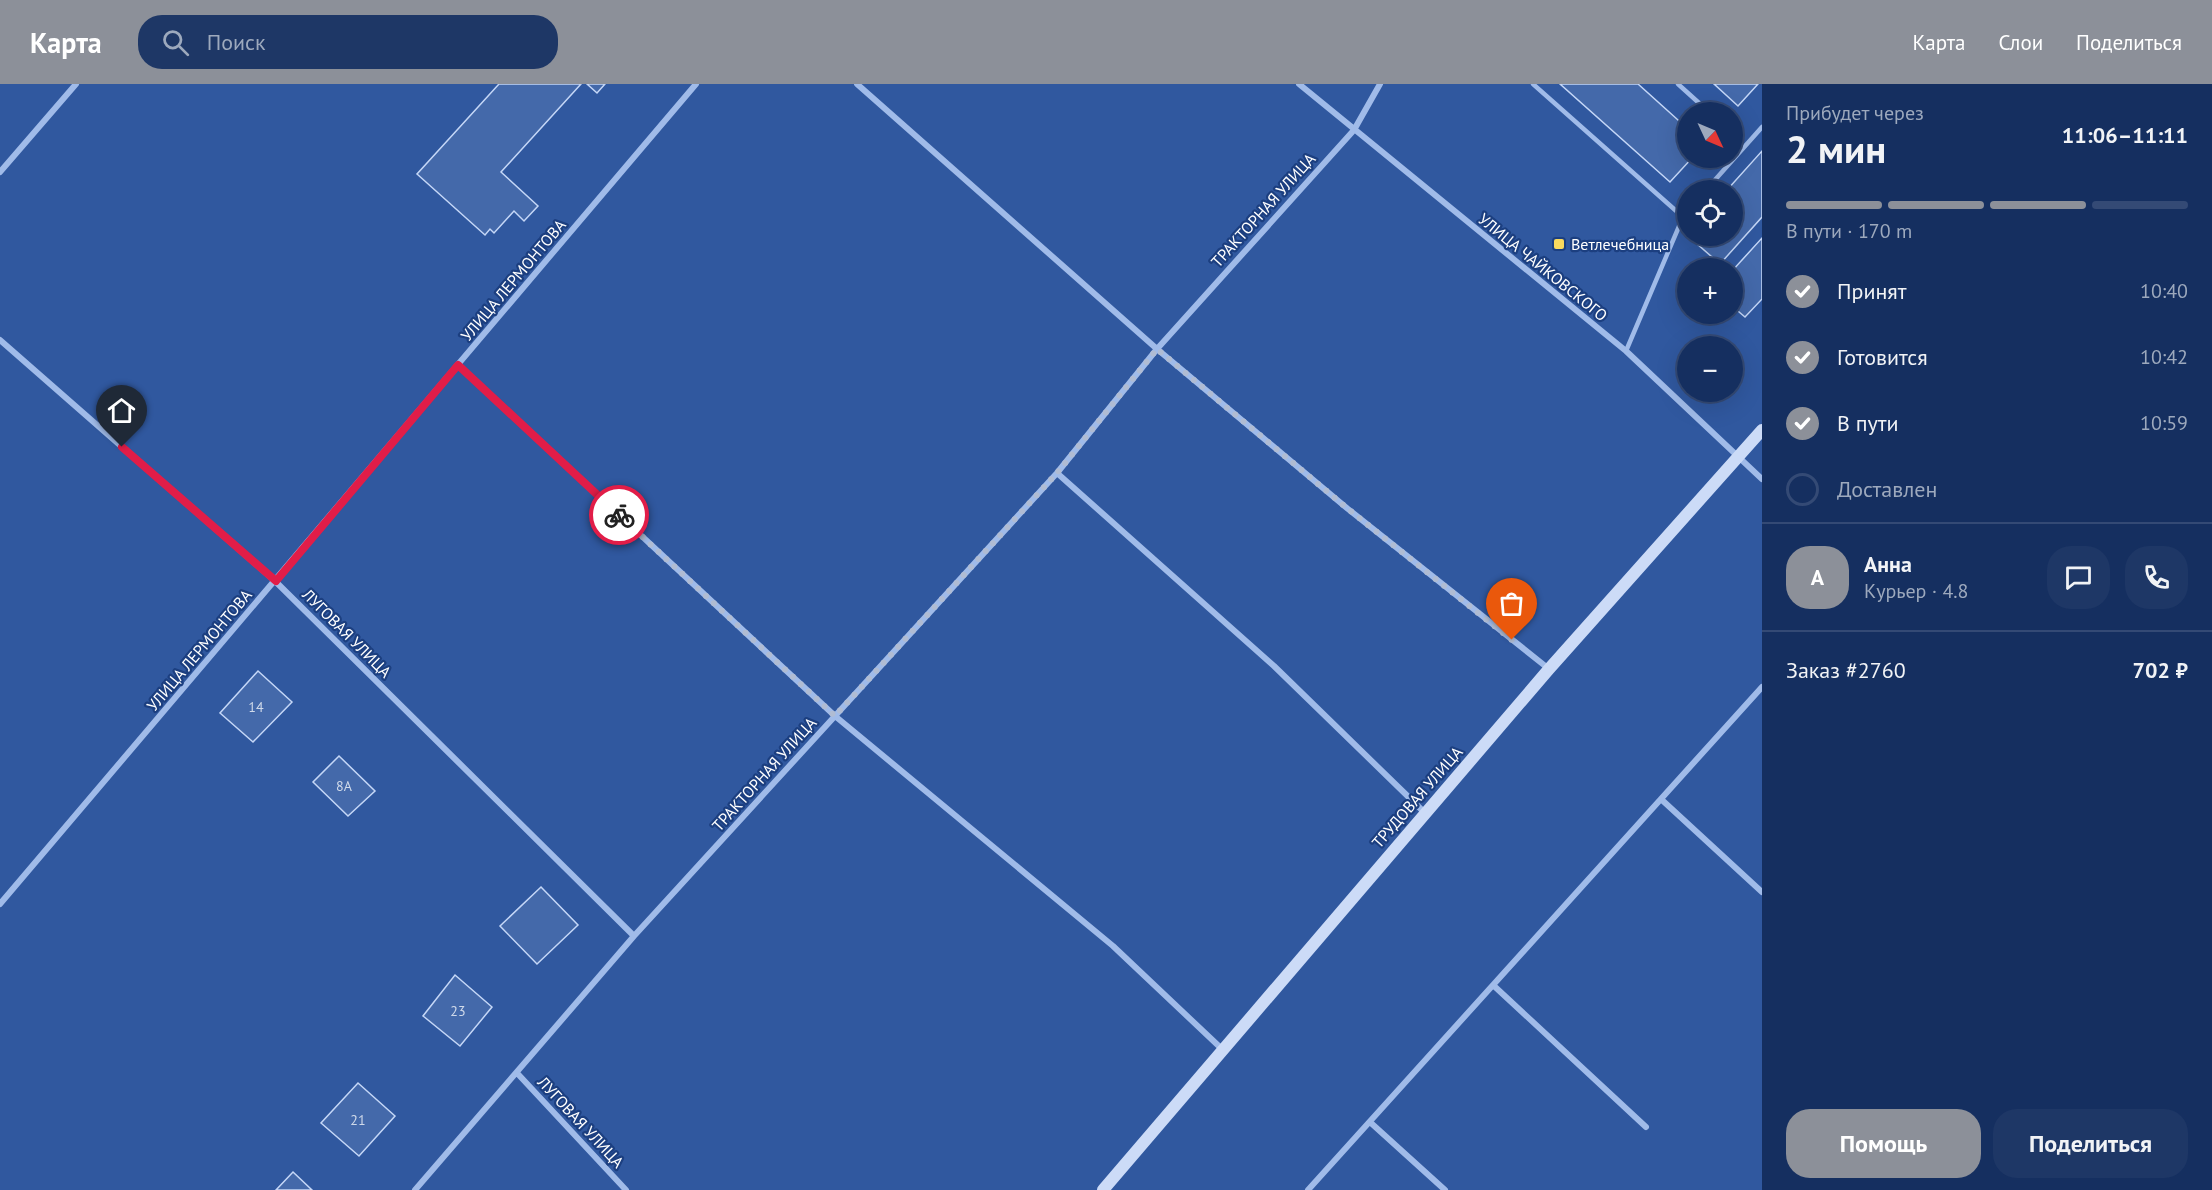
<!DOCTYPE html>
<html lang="ru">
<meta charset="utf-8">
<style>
:root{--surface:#152f60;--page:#1e3766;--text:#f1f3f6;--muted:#9da9bd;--line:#344a75;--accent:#8c9099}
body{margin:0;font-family:"PT Sans",sans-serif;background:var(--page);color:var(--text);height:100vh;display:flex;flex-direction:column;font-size:22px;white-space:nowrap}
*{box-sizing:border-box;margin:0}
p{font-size:20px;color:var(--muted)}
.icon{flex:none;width:33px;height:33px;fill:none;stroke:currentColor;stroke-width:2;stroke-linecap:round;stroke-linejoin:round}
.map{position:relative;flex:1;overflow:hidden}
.side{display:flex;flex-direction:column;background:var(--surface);width:450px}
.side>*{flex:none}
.needle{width:39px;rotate:134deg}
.buttons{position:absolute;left:1677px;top:18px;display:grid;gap:12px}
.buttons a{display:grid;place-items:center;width:66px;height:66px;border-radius:50%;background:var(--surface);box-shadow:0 6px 24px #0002,0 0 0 2px var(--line);font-size:30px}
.pin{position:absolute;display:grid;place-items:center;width:51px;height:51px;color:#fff;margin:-62px -26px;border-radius:50% 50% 50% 0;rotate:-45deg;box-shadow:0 0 6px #0007}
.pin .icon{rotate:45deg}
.courier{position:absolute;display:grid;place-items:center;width:60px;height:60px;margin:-30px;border:4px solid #e11d48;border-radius:50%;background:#fff;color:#222;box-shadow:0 2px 8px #0007}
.summary em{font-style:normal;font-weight:700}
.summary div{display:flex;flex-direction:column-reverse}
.summary{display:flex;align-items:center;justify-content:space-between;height:102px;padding:0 24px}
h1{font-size:39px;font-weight:700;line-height:45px}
.bar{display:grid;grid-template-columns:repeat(4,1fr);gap:9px 6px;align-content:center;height:72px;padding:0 24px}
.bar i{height:8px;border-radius:4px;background:var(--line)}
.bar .active{background:var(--accent)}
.bar p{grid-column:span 4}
.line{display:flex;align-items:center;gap:15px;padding:0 24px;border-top:2px solid var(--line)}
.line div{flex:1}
.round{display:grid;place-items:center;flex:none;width:63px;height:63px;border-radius:24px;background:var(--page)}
ol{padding:0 24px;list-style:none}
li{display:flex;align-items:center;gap:18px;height:66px}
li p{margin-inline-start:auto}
li .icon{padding:6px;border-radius:50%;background:var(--accent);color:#fff;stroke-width:4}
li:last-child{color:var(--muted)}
li i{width:33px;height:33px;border:3px solid var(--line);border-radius:50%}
.cta{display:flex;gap:12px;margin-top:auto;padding:12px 24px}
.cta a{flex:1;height:69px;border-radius:24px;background:var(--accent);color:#fff;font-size:24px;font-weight:700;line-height:69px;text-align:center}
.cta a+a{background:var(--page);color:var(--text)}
header{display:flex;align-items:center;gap:36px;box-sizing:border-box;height:84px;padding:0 30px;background:var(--accent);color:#fff}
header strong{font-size:28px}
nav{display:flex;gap:33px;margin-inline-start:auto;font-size:21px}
.search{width:420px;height:54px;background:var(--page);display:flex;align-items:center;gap:15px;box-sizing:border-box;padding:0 21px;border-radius:24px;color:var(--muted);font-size:22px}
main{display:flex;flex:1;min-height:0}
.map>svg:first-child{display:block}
.green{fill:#30589f;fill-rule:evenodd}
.building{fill:#4469aa;stroke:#c5d7f7;stroke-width:1.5}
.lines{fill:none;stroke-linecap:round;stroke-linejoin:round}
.lane{stroke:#a0bbe9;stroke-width:4.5}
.street{stroke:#a0bbe9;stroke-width:6}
.secondary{stroke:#ccdbf7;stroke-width:12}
.done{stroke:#b0bcd3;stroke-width:6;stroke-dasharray:0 10.8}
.route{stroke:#e11d48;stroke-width:8}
.poi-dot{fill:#fada5e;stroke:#1c3f80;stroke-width:2}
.labels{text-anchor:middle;stroke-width:4.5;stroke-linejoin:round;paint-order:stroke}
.number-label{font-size:14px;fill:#d0daea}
.street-label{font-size:16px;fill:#fff;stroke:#1c3f80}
.poi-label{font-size:16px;fill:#fff;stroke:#1c3f80;text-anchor:start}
</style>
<header>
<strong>Карта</strong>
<div class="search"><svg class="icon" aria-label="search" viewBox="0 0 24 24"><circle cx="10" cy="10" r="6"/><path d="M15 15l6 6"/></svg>Поиск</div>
<nav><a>Карта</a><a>Слои</a><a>Поделиться</a></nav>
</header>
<main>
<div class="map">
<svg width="1762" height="1106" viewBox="0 0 1762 1106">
<rect width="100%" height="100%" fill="#1c3f80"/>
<path class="green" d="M 0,0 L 1762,0 L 1762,1106 L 0,1106 ZM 1688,28 L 1732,28 L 1732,74 L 1688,74 ZM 1688,106 L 1732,106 L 1732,152 L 1688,152 ZM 1688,184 L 1732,184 L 1732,230 L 1688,230 ZM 1688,262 L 1732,262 L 1732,308 L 1688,308 Z"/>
<path class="building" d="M 499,0 L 581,0 L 501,88 L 538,122 L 524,137 L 514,127 L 494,149 L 490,145 L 485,151 L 417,90 Z
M 587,0 L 605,0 L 597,9 Z
M 1560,0 L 1638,0 L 1688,45 L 1688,74 L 1692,74 L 1670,98 Z
M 1714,0 L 1758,0 L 1738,22 Z
M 1762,67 L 1762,133 L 1720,180 L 1688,152 L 1732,152 L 1732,106 L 1727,106 Z
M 1762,154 L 1762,215 L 1745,233 L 1732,222 L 1732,187 Z
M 258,587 L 292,618 L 253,658 L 220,629 Z
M 339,672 L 375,707 L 348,732 L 313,698 Z
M 541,803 L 578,841 L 537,880 L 500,842 Z
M 455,891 L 492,923 L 460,962 L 423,932 Z
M 358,999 L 395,1032 L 359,1072 L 321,1039 Z
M 293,1088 L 312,1106 L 276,1106 Z"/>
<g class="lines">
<path class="lane" d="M 1533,0 L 1683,133 L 1626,267
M 1678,0 L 1699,19
M 1706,106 L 1762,43"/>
<path class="street" d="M 857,0 L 1157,265 L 1348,425 L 1549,585
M 1299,0 L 1626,267 L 1762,395
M 0,88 L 76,0
M 0,256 L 275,497 L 634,852
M 458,281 L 835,632 L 1113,862 L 1223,966
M 1057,389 L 1274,582 L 1425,729
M 1662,716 L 1762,808
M 0,820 L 696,0
M 1493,901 L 1646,1043
M 517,989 L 626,1106
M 1371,1039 L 1445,1106
M 415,1106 L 634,852 L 1057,389 L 1157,265 L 1354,46 L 1380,0
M 1308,1106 L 1762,603"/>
<path class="secondary" d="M 1103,1106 L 1549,585 L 1762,346"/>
</g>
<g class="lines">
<path class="done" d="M 619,431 L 835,632 L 1057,389 L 1157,265 L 1348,425 L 1512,556"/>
<path class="route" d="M 122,363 L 276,497 L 458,281 L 619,431"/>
</g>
<rect class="poi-dot" x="1553" y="154" width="12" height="12" rx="3"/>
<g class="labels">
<g class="number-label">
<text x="256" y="628">14</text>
<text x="344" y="707">8А</text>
<text x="458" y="932">23</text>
<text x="358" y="1041">21</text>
</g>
<g class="street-label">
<text transform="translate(1263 126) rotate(-48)" y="6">ТРАКТОРНАЯ УЛИЦА</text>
<text transform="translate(1543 183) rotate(39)" y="6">УЛИЦА ЧАЙКОВСКОГО</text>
<text transform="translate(513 196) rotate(-50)" y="6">УЛИЦА ЛЕРМОНТОВА</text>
<text transform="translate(347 549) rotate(45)" y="6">ЛУГОВАЯ УЛИЦА</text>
<text transform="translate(199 566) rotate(-50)" y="6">УЛИЦА ЛЕРМОНТОВА</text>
<text transform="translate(764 690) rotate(-48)" y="6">ТРАКТОРНАЯ УЛИЦА</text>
<text transform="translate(1417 713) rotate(-49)" y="6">ТРУДОВАЯ УЛИЦА</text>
<text transform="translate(581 1038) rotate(47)" y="6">ЛУГОВАЯ УЛИЦА</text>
</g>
<g class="poi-label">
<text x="1571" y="166">Ветлечебница</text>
</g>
</g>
</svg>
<div class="buttons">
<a><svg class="needle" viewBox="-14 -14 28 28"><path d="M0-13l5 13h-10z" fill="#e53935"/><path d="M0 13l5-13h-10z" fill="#9da9bd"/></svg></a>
<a><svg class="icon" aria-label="locate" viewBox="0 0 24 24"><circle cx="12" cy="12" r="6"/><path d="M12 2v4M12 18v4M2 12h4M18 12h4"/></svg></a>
<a>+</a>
<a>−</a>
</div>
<div class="pin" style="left:1512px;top:556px;background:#ea580c"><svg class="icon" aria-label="bag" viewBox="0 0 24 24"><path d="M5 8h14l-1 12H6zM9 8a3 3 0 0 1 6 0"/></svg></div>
<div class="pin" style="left:122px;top:363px;background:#1f2937"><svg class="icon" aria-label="home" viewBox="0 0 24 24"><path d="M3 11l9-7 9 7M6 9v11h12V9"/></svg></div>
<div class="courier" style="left:619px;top:431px"><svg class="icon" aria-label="bike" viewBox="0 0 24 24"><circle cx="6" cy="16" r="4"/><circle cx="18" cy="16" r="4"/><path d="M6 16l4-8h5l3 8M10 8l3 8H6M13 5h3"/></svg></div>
</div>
<section class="side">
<div class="summary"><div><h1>2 мин</h1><p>Прибудет через</p></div><em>11:06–11:11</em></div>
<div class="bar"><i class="active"></i><i class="active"></i><i class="active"></i><i></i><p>В пути · 170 m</p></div>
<ol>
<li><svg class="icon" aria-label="check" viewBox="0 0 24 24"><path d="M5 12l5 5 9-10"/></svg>Принят<p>10:40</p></li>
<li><svg class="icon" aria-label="check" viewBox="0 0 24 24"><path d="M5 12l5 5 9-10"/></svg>Готовится<p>10:42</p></li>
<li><svg class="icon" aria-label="check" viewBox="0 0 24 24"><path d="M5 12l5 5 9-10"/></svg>В пути<p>10:59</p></li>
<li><i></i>Доставлен</li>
</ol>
<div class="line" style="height:108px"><b class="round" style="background:var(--accent);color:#fff">А</b><div><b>Анна</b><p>Курьер · 4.8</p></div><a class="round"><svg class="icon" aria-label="chat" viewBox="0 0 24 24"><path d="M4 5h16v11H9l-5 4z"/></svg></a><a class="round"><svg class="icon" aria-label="phone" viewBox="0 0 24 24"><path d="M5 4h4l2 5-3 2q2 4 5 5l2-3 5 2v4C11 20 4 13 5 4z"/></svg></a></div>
<div class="line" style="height:78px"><div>Заказ #2760</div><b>702 ₽</b></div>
<div class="cta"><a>Помощь</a><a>Поделиться</a></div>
</section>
</main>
